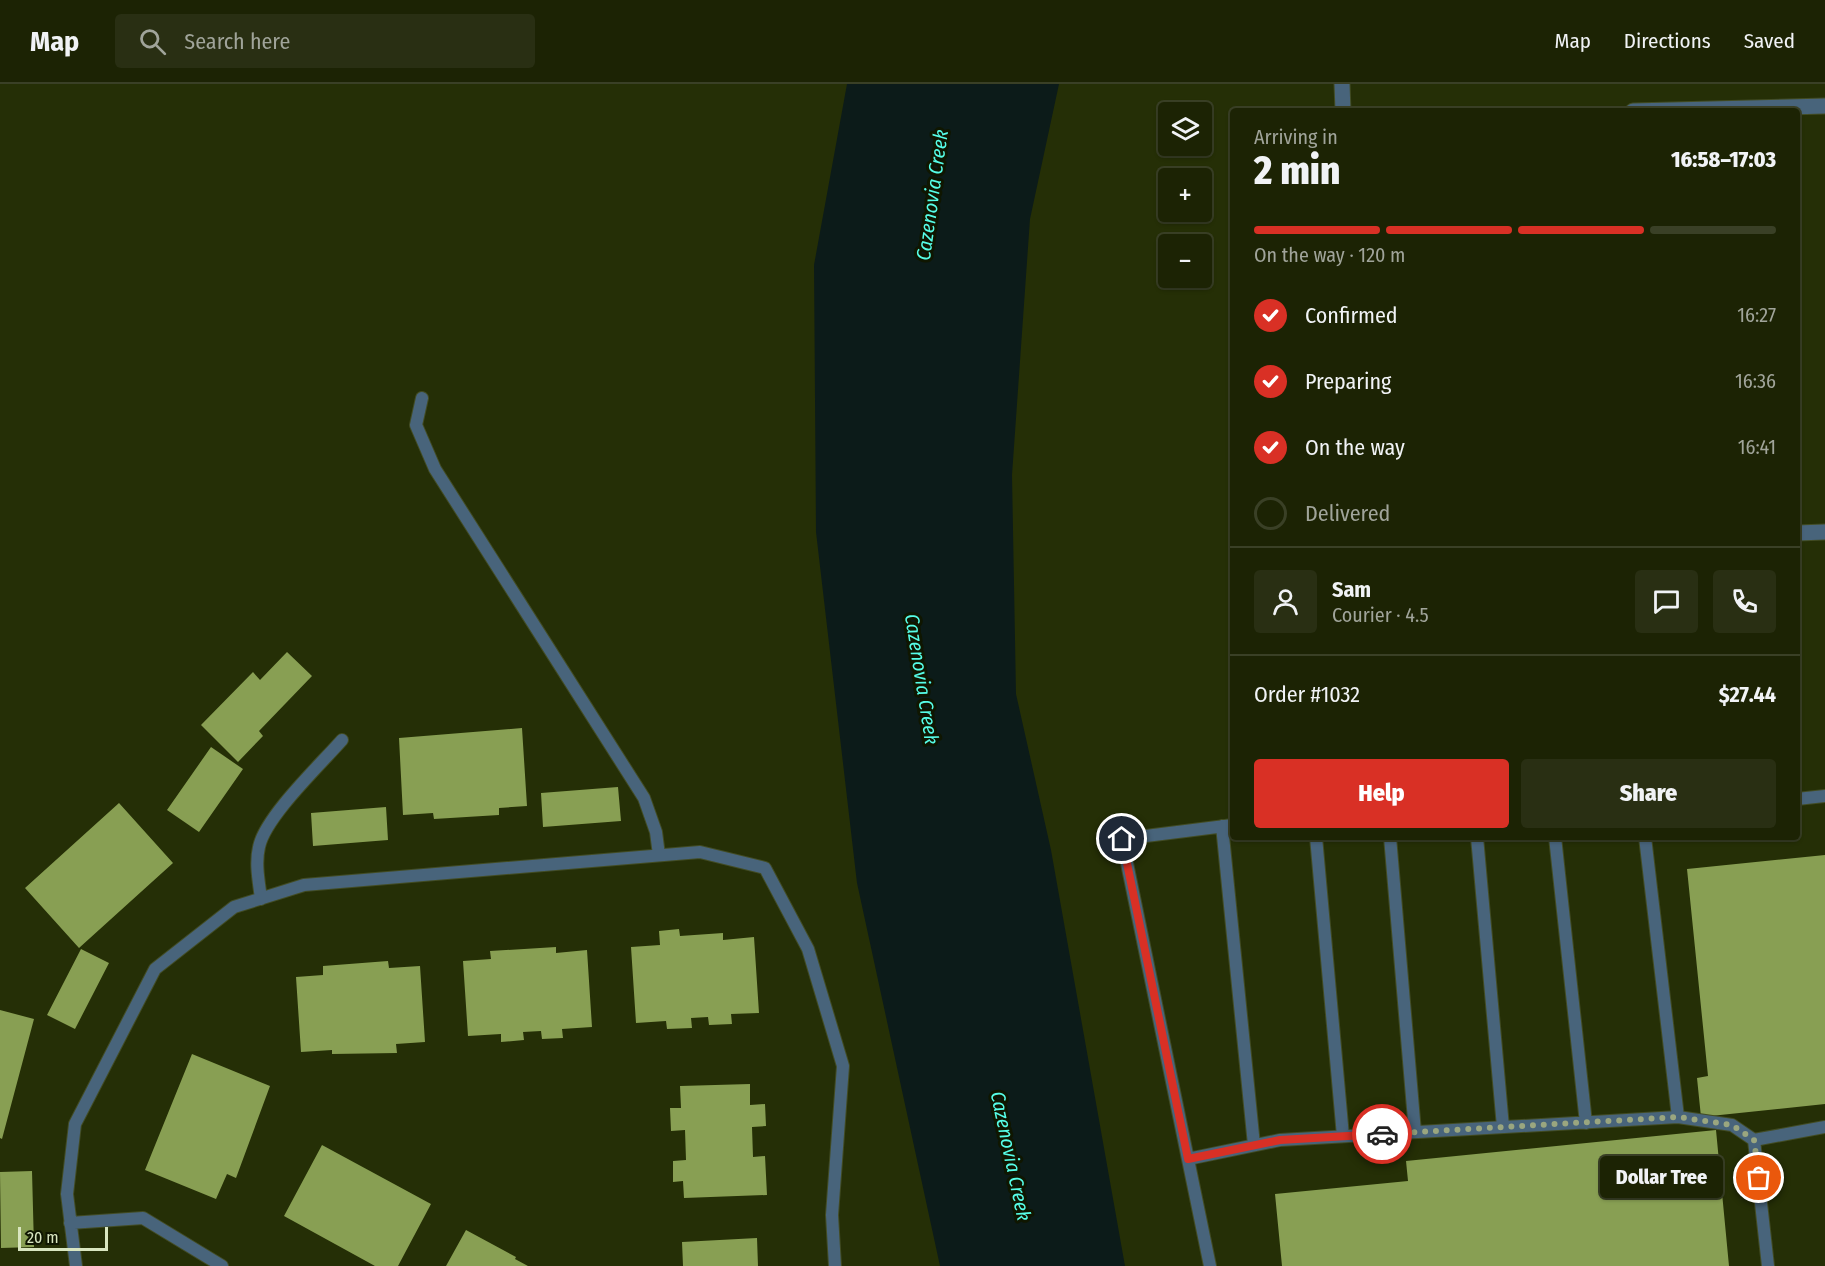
<!DOCTYPE html>
<meta charset="utf-8">
<style>
:root{--surface:#1c2304;--page:#292f13;--text:#f1f3f6;--muted:#a0a49a;--line:#3a4026;--accent:#d93025}
body{margin:0;font-family:"Fira Sans Condensed",sans-serif;background:var(--page);color:var(--text);height:100vh;display:flex;flex-direction:column;font-size:22px;white-space:nowrap}
*{box-sizing:border-box;margin:0}
p{font-size:20px;color:var(--muted)}
.icon{flex:none;width:33px;height:33px;fill:none;stroke:currentColor;stroke-width:2;stroke-linecap:round;stroke-linejoin:round}
.map{position:relative;flex:1;overflow:hidden}
.drawer{position:absolute;left:1230px;top:24px;width:570px;height:732px;display:flex;flex-direction:column;background:var(--surface);border-radius:6px;box-shadow:0 2px 4px #0004,0 0 0 2px var(--line)}
.drawer>*{flex:none}
.fabs{position:absolute;left:1158px;top:18px;display:grid;gap:12px}
.fabs a{display:grid;place-items:center;width:54px;height:54px;border-radius:6px;background:var(--surface);box-shadow:0 2px 4px #0004,0 0 0 2px var(--line);font-size:30px}
.scale{position:absolute;left:18px;bottom:15px;width:90px;box-sizing:border-box;padding-left:6px;border:3px solid #d9e6c0;border-top:0;font-size:16px;line-height:21px;white-space:nowrap;color:#d9e6c0;-webkit-text-stroke:4px #0f1600;paint-order:stroke}
.pin{position:absolute;display:grid;place-items:center;width:51px;height:51px;color:#fff;margin:-26px;border:3px solid #fff;border-radius:50%;box-shadow:0 2px 6px #0007}
.courier{position:absolute;display:grid;place-items:center;width:60px;height:60px;margin:-30px;border:4px solid #d93025;border-radius:50%;background:#fff;color:#222;box-shadow:0 2px 8px #0007}
.bubble{position:absolute;height:42px;border-radius:6px;background:var(--surface);box-shadow:0 2px 4px #0004,0 0 0 2px var(--line);font-size:20px;font-weight:800;line-height:42px;text-align:center}
.overview em{font-style:normal;font-weight:800}
.overview div{display:flex;flex-direction:column-reverse}
.overview{display:flex;align-items:center;justify-content:space-between;height:102px;padding:0 24px}
h1{font-size:39px;font-weight:800;line-height:45px}
.bar{display:grid;grid-template-columns:repeat(4,1fr);gap:9px 6px;align-content:center;height:72px;padding:0 24px}
.bar i{height:8px;border-radius:4px;background:var(--line)}
.bar .active{background:var(--accent)}
.bar p{grid-column:span 4}
.line{display:flex;align-items:center;gap:15px;padding:0 24px;border-top:2px solid var(--line)}
.line div{flex:1}
.round{display:grid;place-items:center;flex:none;width:63px;height:63px;border-radius:6px;background:var(--page)}
ol{padding:0 24px;list-style:none}
li{display:flex;align-items:center;gap:18px;height:66px}
li p{margin-inline-start:auto}
li .icon{padding:6px;border-radius:50%;background:var(--accent);color:#fff;stroke-width:4}
li:last-child{color:var(--muted)}
li i{width:33px;height:33px;border:3px solid var(--line);border-radius:50%}
.cta{display:flex;gap:12px;margin-top:auto;padding:12px 24px}
.cta a{flex:1;height:69px;border-radius:6px;background:var(--accent);color:#fff;font-size:24px;font-weight:800;line-height:69px;text-align:center}
.cta a+a{background:var(--page);color:var(--text)}
header{display:flex;align-items:center;gap:36px;box-sizing:border-box;height:84px;padding:0 30px;background:var(--surface);border-bottom:2px solid var(--line)}
header strong{font-size:28px}
nav{display:flex;gap:33px;margin-inline-start:auto;font-size:21px}
.search{width:420px;height:54px;background:var(--page);display:flex;align-items:center;gap:15px;box-sizing:border-box;padding:0 21px;border-radius:6px;color:var(--muted);font-size:22px}
.map>svg:first-child{display:block}
.water{fill:#0c1b19}
.building{fill:#889f53}
.lines{fill:none;stroke-linecap:round;stroke-linejoin:round}
.service-casing{stroke:#424c24;stroke-width:14}
.minor-casing{stroke:#424c24;stroke-width:17}
.service{stroke:#48647b;stroke-width:12}
.minor{stroke:#48647b;stroke-width:15}
.done{stroke:#9aa67f;stroke-width:6;stroke-dasharray:0 10.8}
.route{stroke:#d93025;stroke-width:8}
.labels{text-anchor:middle;stroke-width:6;stroke-linejoin:round;paint-order:stroke}
.water-label{font-size:20px;font-style:italic;fill:#56fde7;stroke:#0f1600}
</style>
<header>
<strong>Map</strong>
<div class="search"><svg class="icon" aria-label="search" viewBox="0 0 24 24"><circle cx="10" cy="10" r="6"/><path d="M15 15l6 6"/></svg>Search here</div>
<nav><a>Map</a><a>Directions</a><a>Saved</a></nav>
</header>
<div class="map">
<svg width="1825" height="1182" viewBox="0 0 1825 1182">
<rect width="100%" height="100%" fill="#252f06"/>
<path class="water" d="M 847,0 L 1059,0 L 1030,135 L 1012,391 L 1016,610 L 1051,766 L 1125,1182 L 940,1182 L 857,799 L 816,448 L 814,181 Z"/>
<path class="building" d="M 287,568 L 312,592 L 259,647 L 263,652 L 238,678 L 201,641 L 253,588 L 260,596 Z
M 522,644 L 527,722 L 499,724 L 499,731 L 434,735 L 433,729 L 403,731 L 399,654 Z
M 211,663 L 243,685 L 199,748 L 167,726 Z
M 618,703 L 621,737 L 543,743 L 541,709 Z
M 119,719 L 173,779 L 79,864 L 25,804 Z
M 386,723 L 388,756 L 313,762 L 311,729 Z
M 1825,771 L 1825,1020 L 1701,1033 L 1697,994 L 1708,992 L 1687,785 Z
M 679,845 L 680,852 L 723,849 L 723,856 L 754,853 L 759,929 L 731,930 L 732,940 L 709,941 L 708,933 L 691,934 L 692,944 L 667,945 L 666,937 L 636,939 L 631,863 L 660,861 L 659,847 Z
M 556,863 L 556,869 L 587,866 L 592,943 L 562,945 L 563,954 L 542,955 L 541,947 L 523,948 L 524,956 L 501,958 L 501,950 L 468,952 L 463,877 L 491,875 L 490,867 Z
M 81,865 L 109,879 L 75,945 L 47,931 Z
M 388,877 L 389,884 L 420,882 L 425,958 L 396,960 L 397,969 L 332,970 L 332,966 L 301,968 L 296,893 L 323,891 L 323,882 Z
M 0,926 L 34,935 L 2,1055 L 0,1054 Z
M 192,970 L 270,1002 L 236,1094 L 227,1090 L 216,1115 L 145,1086 Z
M 750,1000 L 750,1021 L 765,1020 L 766,1042 L 752,1043 L 753,1073 L 765,1072 L 767,1111 L 684,1114 L 683,1097 L 673,1098 L 673,1077 L 686,1076 L 685,1046 L 671,1047 L 670,1024 L 681,1024 L 680,1002 Z
M 1716,1046 L 1729,1182 L 1282,1182 L 1275,1110 L 1408,1097 L 1406,1077 Z
M 322,1061 L 431,1120 L 398,1182 L 375,1182 L 284,1132 Z
M 32,1087 L 34,1163 L 1,1164 L 0,1088 Z
M 466,1146 L 516,1173 L 515,1175 L 528,1182 L 446,1182 Z
M 757,1154 L 758,1182 L 683,1182 L 682,1158 Z"/>
<g class="lines">
<g class="service-casing">
<path id="service" d="M 422,314 L 416,341 L 435,385 L 644,714 L 656,748 L 659,771
M 1797,715 L 1825,712
M 1222,742 L 1254,1061
M 1316,753 L 1343,1052
M 1390,753 L 1415,1048
M 1477,753 L 1503,1043
M 1555,753 L 1586,1039
M 1645,753 L 1678,1033 L 1732,1041 L 1754,1056 L 1825,1043
M 261,815 C 259,798 255,780 259,763 C 265,733 320,681 342,656
M 1754,1056 L 1768,1182
M 1188,1075 L 1280,1056 L 1678,1033
M 70,1139 L 143,1134 L 222,1182
M 76,1182 L 67,1110 L 75,1040 L 155,885 L 234,823 L 304,801 L 700,768 L 765,784 L 808,865 L 843,982 L 832,1131 L 835,1182
M 1210,1182 L 1122,755 L 1233,741"/>
</g>
<g class="minor-casing">
<path id="minor" d="M 1342,0 L 1343,27
M 1633,27 L 1825,22
M 1797,449 L 1825,448"/>
</g>
<use href="#service" class="service"/>
<use href="#minor" class="minor"/>
</g>
<g class="lines">
<path class="done" d="M 1382,1050 L 1678,1033 L 1732,1041 L 1754,1056 L 1759,1094"/>
<path class="route" d="M 1122,755 L 1188,1075 L 1280,1056 L 1382,1050"/>
</g>
<g class="labels">
<g class="water-label">
<text transform="translate(932 111) rotate(-82)" y="7">Cazenovia Creek</text>
<text transform="translate(922 595) rotate(81)" y="7">Cazenovia Creek</text>
<text transform="translate(1011 1072) rotate(78)" y="7">Cazenovia Creek</text>
</g>
</g>
</svg>
<div class="fabs">
<a><svg class="icon" aria-label="layers" viewBox="0 0 24 24"><path d="M12 4l9 5-9 5-9-5zM3 14l9 5 9-5"/></svg></a>
<a>+</a>
<a>−</a>
</div>
<div class="scale">20 m</div>
<div class="pin" style="left:1759px;top:1094px;background:#ea580c"><svg class="icon" aria-label="bag" viewBox="0 0 24 24"><path d="M5 8h14l-1 12H6zM9 8a3 3 0 0 1 6 0"/></svg></div>
<div class="pin" style="left:1122px;top:755px;background:#1f2937"><svg class="icon" aria-label="home" viewBox="0 0 24 24"><path d="M3 11l9-7 9 7M6 9v11h12V9"/></svg></div>
<div class="courier" style="left:1382px;top:1050px"><svg class="icon" aria-label="car" viewBox="0 0 24 24"><path d="M5 17H2v-5l4-1 3-4h7l3 4 3 1v5h-3M9 17h6M6 11h13"/><circle cx="7" cy="17" r="2"/><circle cx="17" cy="17" r="2"/></svg></div>
<div class="bubble" style="left:1600px;top:1072px;width:123px">Dollar Tree</div>
<section class="drawer">
<div class="overview"><div><h1>2 min</h1><p>Arriving in</p></div><em>16:58–17:03</em></div>
<div class="bar"><i class="active"></i><i class="active"></i><i class="active"></i><i></i><p>On the way · 120 m</p></div>
<ol>
<li><svg class="icon" aria-label="check" viewBox="0 0 24 24"><path d="M5 12l5 5 9-10"/></svg>Confirmed<p>16:27</p></li>
<li><svg class="icon" aria-label="check" viewBox="0 0 24 24"><path d="M5 12l5 5 9-10"/></svg>Preparing<p>16:36</p></li>
<li><svg class="icon" aria-label="check" viewBox="0 0 24 24"><path d="M5 12l5 5 9-10"/></svg>On the way<p>16:41</p></li>
<li><i></i>Delivered</li>
</ol>
<div class="line" style="height:108px"><a class="round"><svg class="icon" aria-label="person" viewBox="0 0 24 24"><circle cx="12" cy="8" r="4"/><path d="M4 21q1-7 8-7t8 7"/></svg></a><div><b>Sam</b><p>Courier · 4.5</p></div><a class="round"><svg class="icon" aria-label="chat" viewBox="0 0 24 24"><path d="M4 5h16v11H9l-5 4z"/></svg></a><a class="round"><svg class="icon" aria-label="phone" viewBox="0 0 24 24"><path d="M5 4h4l2 5-3 2q2 4 5 5l2-3 5 2v4C11 20 4 13 5 4z"/></svg></a></div>
<div class="line" style="height:78px"><div>Order #1032</div><b>$27.44</b></div>
<div class="cta"><a>Help</a><a>Share</a></div>
</section>
</div>
